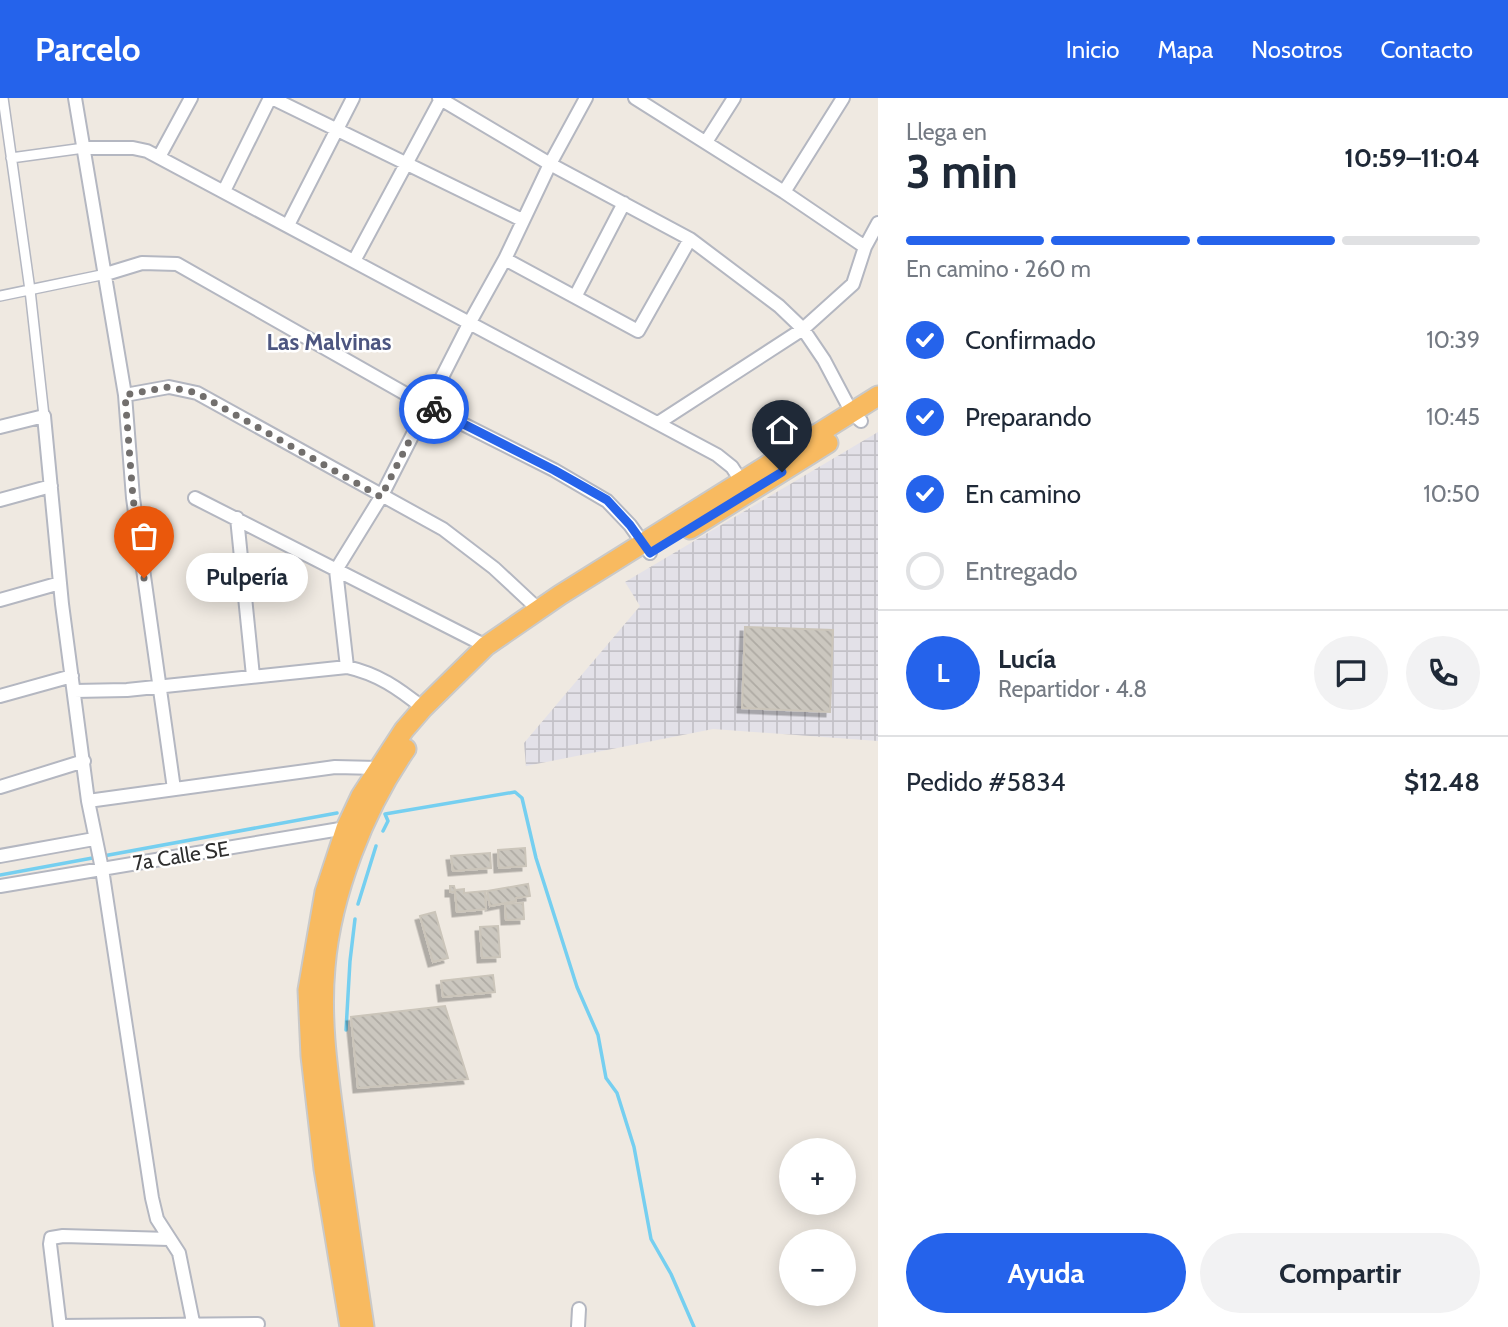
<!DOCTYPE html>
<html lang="es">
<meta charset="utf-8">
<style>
:root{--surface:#fff;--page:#f2f2f3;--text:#1f2937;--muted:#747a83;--line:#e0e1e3;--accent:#2563eb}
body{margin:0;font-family:Cabin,sans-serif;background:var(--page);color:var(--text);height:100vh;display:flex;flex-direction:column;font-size:26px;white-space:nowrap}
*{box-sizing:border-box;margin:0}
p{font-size:23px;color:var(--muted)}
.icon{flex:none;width:38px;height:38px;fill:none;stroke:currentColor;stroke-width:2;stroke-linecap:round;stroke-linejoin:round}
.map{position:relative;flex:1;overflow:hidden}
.side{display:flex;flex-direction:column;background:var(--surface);width:630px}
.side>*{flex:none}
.fabs{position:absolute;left:779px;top:1040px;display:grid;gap:14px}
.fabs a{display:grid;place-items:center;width:77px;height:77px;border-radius:50%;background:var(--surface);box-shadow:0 4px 18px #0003;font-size:35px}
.pin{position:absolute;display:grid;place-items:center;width:60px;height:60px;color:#fff;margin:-72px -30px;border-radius:50% 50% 50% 0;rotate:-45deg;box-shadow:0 0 7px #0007}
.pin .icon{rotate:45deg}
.courier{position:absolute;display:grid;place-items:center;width:70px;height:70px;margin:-35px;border:5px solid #2563eb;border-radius:50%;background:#fff;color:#222;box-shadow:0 2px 9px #0007}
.bubble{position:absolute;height:49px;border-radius:24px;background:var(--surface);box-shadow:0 4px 18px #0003;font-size:23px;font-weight:700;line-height:49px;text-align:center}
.summary em{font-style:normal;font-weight:700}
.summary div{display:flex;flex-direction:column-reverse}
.summary{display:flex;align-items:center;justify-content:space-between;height:119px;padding:0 28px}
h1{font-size:46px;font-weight:700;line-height:52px}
.bar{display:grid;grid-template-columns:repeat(4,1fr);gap:10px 7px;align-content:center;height:84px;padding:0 28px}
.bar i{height:9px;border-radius:5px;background:var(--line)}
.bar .selected{background:var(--accent)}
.bar p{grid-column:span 4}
.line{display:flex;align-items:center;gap:18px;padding:0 28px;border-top:2px solid var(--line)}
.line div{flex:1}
.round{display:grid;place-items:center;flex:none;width:74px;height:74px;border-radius:37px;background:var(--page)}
ol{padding:0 28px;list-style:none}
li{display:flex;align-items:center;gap:21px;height:77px}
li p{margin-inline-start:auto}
li .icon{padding:7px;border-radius:50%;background:var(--accent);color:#fff;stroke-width:4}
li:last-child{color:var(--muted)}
li i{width:38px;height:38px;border:4px solid var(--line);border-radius:50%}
.cta{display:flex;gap:14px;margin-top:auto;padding:14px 28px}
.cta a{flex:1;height:80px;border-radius:42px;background:var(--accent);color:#fff;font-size:28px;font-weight:700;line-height:80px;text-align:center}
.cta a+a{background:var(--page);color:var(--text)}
header{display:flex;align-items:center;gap:42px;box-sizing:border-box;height:98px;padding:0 35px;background:var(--accent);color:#fff}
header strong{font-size:33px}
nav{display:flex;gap:38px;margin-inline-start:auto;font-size:24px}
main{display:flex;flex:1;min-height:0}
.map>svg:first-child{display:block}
.industrial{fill:url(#industrial-grid)}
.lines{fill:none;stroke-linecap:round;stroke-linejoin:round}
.stream{stroke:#75cff0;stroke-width:3.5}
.building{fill:url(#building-back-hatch);stroke:#cbc5ba;stroke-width:2;filter:url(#shadow)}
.pedestrian-casing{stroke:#b4b7c1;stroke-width:12}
.minor-casing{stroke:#b4b7c1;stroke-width:16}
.trunk-casing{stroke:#c9c9c9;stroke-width:23}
.pedestrian{stroke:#fff;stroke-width:9}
.minor{stroke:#fff;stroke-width:12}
.trunk{stroke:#f8ba60;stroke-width:19}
.done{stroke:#726f6d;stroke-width:7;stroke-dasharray:0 12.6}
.route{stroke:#2563eb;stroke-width:9}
.labels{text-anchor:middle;stroke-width:5;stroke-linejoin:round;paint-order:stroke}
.street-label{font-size:21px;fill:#2e2e2e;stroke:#fff}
.neighbourhood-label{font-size:23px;font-weight:bold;fill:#4d5680;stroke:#fff}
</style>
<header>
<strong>Parcelo</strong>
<nav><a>Inicio</a><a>Mapa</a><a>Nosotros</a><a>Contacto</a></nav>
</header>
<main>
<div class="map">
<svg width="878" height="1229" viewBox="0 0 878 1229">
<defs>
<pattern id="industrial-grid" width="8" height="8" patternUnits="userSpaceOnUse" patternTransform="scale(1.75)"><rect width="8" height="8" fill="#e3e1e8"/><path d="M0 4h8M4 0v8" fill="none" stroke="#c3c1c7"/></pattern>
<pattern id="building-back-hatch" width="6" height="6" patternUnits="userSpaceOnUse" patternTransform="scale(1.75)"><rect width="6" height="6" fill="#cbc7bf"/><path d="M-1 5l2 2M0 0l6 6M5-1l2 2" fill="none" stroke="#afaba4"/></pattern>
<filter id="shadow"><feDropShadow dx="-4.5" dy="4.5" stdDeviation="0" flood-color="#0004"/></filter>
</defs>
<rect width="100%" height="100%" fill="#efe9e1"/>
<path class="industrial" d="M 878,334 L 878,643 L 713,631 L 526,668 L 524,645 L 640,508 L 625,484 Z"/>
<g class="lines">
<path class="stream" d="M 383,733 L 388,723 L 385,716 L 515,694 L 522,700 L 536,760 L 577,889 L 598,937 L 606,980 L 617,995 L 634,1049 L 651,1141 L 671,1176 L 694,1229
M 0,777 L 337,715
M 358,806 L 376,748
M 346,932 L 350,863 L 355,821"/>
</g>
<path class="building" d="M 745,529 L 833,532 L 830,614 L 742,610 Z
M 525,750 L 526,768 L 499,770 L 498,752 Z
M 490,755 L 491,770 L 453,773 L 451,758 Z
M 528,786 L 530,798 L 516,800 L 516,803 L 490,808 L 487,793 Z
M 450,788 L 454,788 L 455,792 L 464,791 L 464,795 L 485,793 L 486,811 L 457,814 L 455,794 L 450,794 Z
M 523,805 L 524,821 L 506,822 L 505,806 Z
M 435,814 L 448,860 L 433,864 L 420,818 Z
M 498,828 L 500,859 L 482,860 L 480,829 Z
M 493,877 L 495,894 L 443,899 L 441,883 Z
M 445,908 L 468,981 L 358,990 L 351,919 Z"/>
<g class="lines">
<g class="pedestrian-casing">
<path id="pedestrian" d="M 3,0 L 30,192 L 44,318
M 11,60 L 84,50
M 0,198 L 106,176"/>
</g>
<g class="minor-casing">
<path id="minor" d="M 75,0 L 125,297 L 133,400 L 174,691
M 272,0 L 522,122
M 439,0 L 550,66 L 690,141 L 779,208 L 803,231 L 824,262 L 852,315 L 861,323
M 635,0 L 784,94 L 865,149
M 706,44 L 734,0
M 84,50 L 133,50 L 147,53 L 717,357 L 732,369 L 741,383
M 159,59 L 191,0
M 224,93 L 270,0
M 784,94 L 843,0
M 288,127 L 353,0
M 505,161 L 638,233 L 690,141
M 354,163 L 441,1
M 106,176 L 142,165 L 177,166 L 427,308 L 554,372 L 607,403 L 630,427 L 650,455
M 575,199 L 624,105
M 125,297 L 169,289 L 197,295 L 443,431 L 494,470 L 538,511
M 658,325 L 803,231 L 853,186 L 865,149 L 878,125
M 0,329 L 44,318 L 62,506 L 88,703 L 102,771 L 152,1100 L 157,1121 L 179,1155 L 194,1229
M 195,400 L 486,548
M 0,402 L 51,388
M 237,420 L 253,578
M 0,502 L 60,485
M 347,569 L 336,472 L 381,399 L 470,224 L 505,161 L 550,66 L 586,0
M 74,593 L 127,592 L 347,569 C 378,576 398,590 423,610
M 0,598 L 72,578
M 0,689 L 84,663
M 88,703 L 335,669 L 378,670
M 0,758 L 94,741
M 0,788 L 346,730 L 351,732
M 60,1228 L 258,1226
M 60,1229 L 50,1146 L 51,1140 L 63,1138 L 169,1141
M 578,1229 L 579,1211"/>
</g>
<g class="trunk-casing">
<path id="trunk" d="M 690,431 L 828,345
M 350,1229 L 324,1071 L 311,958 L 308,892 L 325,794 L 346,730 L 361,698 L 404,632 L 423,610 L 486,548 L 560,497 L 878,298
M 364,1229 C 354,1162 344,1095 335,1028 C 328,975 320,923 325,869 C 331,797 364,711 406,651"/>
</g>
<use href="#pedestrian" class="pedestrian"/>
<use href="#minor" class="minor"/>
<use href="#trunk" class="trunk"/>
</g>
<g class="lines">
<path class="done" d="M 144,480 L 133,400 L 125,297 L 169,289 L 197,295 L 381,399 L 427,308 L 434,311"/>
<path class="route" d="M 434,311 L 554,372 L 607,402 L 630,427 L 650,455 L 782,374"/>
</g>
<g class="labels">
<g class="street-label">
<text transform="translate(181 758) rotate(-9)" y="7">7a Calle SE</text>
</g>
<g class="neighbourhood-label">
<text x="329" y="252">Las Malvinas</text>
</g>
</g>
</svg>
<div class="fabs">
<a>+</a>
<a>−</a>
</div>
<div class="pin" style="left:144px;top:480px;background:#ea580c"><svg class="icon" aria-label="bag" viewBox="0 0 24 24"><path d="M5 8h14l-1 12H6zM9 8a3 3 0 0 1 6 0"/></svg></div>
<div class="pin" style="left:782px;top:374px;background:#1f2937"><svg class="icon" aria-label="home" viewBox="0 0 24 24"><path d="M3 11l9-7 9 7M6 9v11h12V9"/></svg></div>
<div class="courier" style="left:434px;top:311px"><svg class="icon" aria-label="bike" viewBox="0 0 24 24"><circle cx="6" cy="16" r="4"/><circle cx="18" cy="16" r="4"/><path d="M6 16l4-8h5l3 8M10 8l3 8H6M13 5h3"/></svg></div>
<div class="bubble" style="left:186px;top:455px;width:122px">Pulpería</div>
</div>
<section class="side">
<div class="summary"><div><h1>3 min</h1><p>Llega en</p></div><em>10:59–11:04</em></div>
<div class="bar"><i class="selected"></i><i class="selected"></i><i class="selected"></i><i></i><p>En camino · 260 m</p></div>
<ol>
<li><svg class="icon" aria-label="check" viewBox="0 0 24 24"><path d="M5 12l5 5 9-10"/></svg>Confirmado<p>10:39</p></li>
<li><svg class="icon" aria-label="check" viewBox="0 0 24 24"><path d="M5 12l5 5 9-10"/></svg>Preparando<p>10:45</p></li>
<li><svg class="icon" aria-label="check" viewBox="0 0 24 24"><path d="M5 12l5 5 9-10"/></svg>En camino<p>10:50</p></li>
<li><i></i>Entregado</li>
</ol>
<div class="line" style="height:126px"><b class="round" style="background:var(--accent);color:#fff">L</b><div><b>Lucía</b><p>Repartidor · 4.8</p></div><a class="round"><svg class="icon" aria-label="chat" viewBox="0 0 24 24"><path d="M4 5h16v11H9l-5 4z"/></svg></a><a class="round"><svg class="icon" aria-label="phone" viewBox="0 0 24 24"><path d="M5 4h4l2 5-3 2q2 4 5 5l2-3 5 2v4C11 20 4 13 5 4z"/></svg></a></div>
<div class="line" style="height:91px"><div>Pedido #5834</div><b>$12.48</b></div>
<div class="cta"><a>Ayuda</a><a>Compartir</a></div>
</section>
</main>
